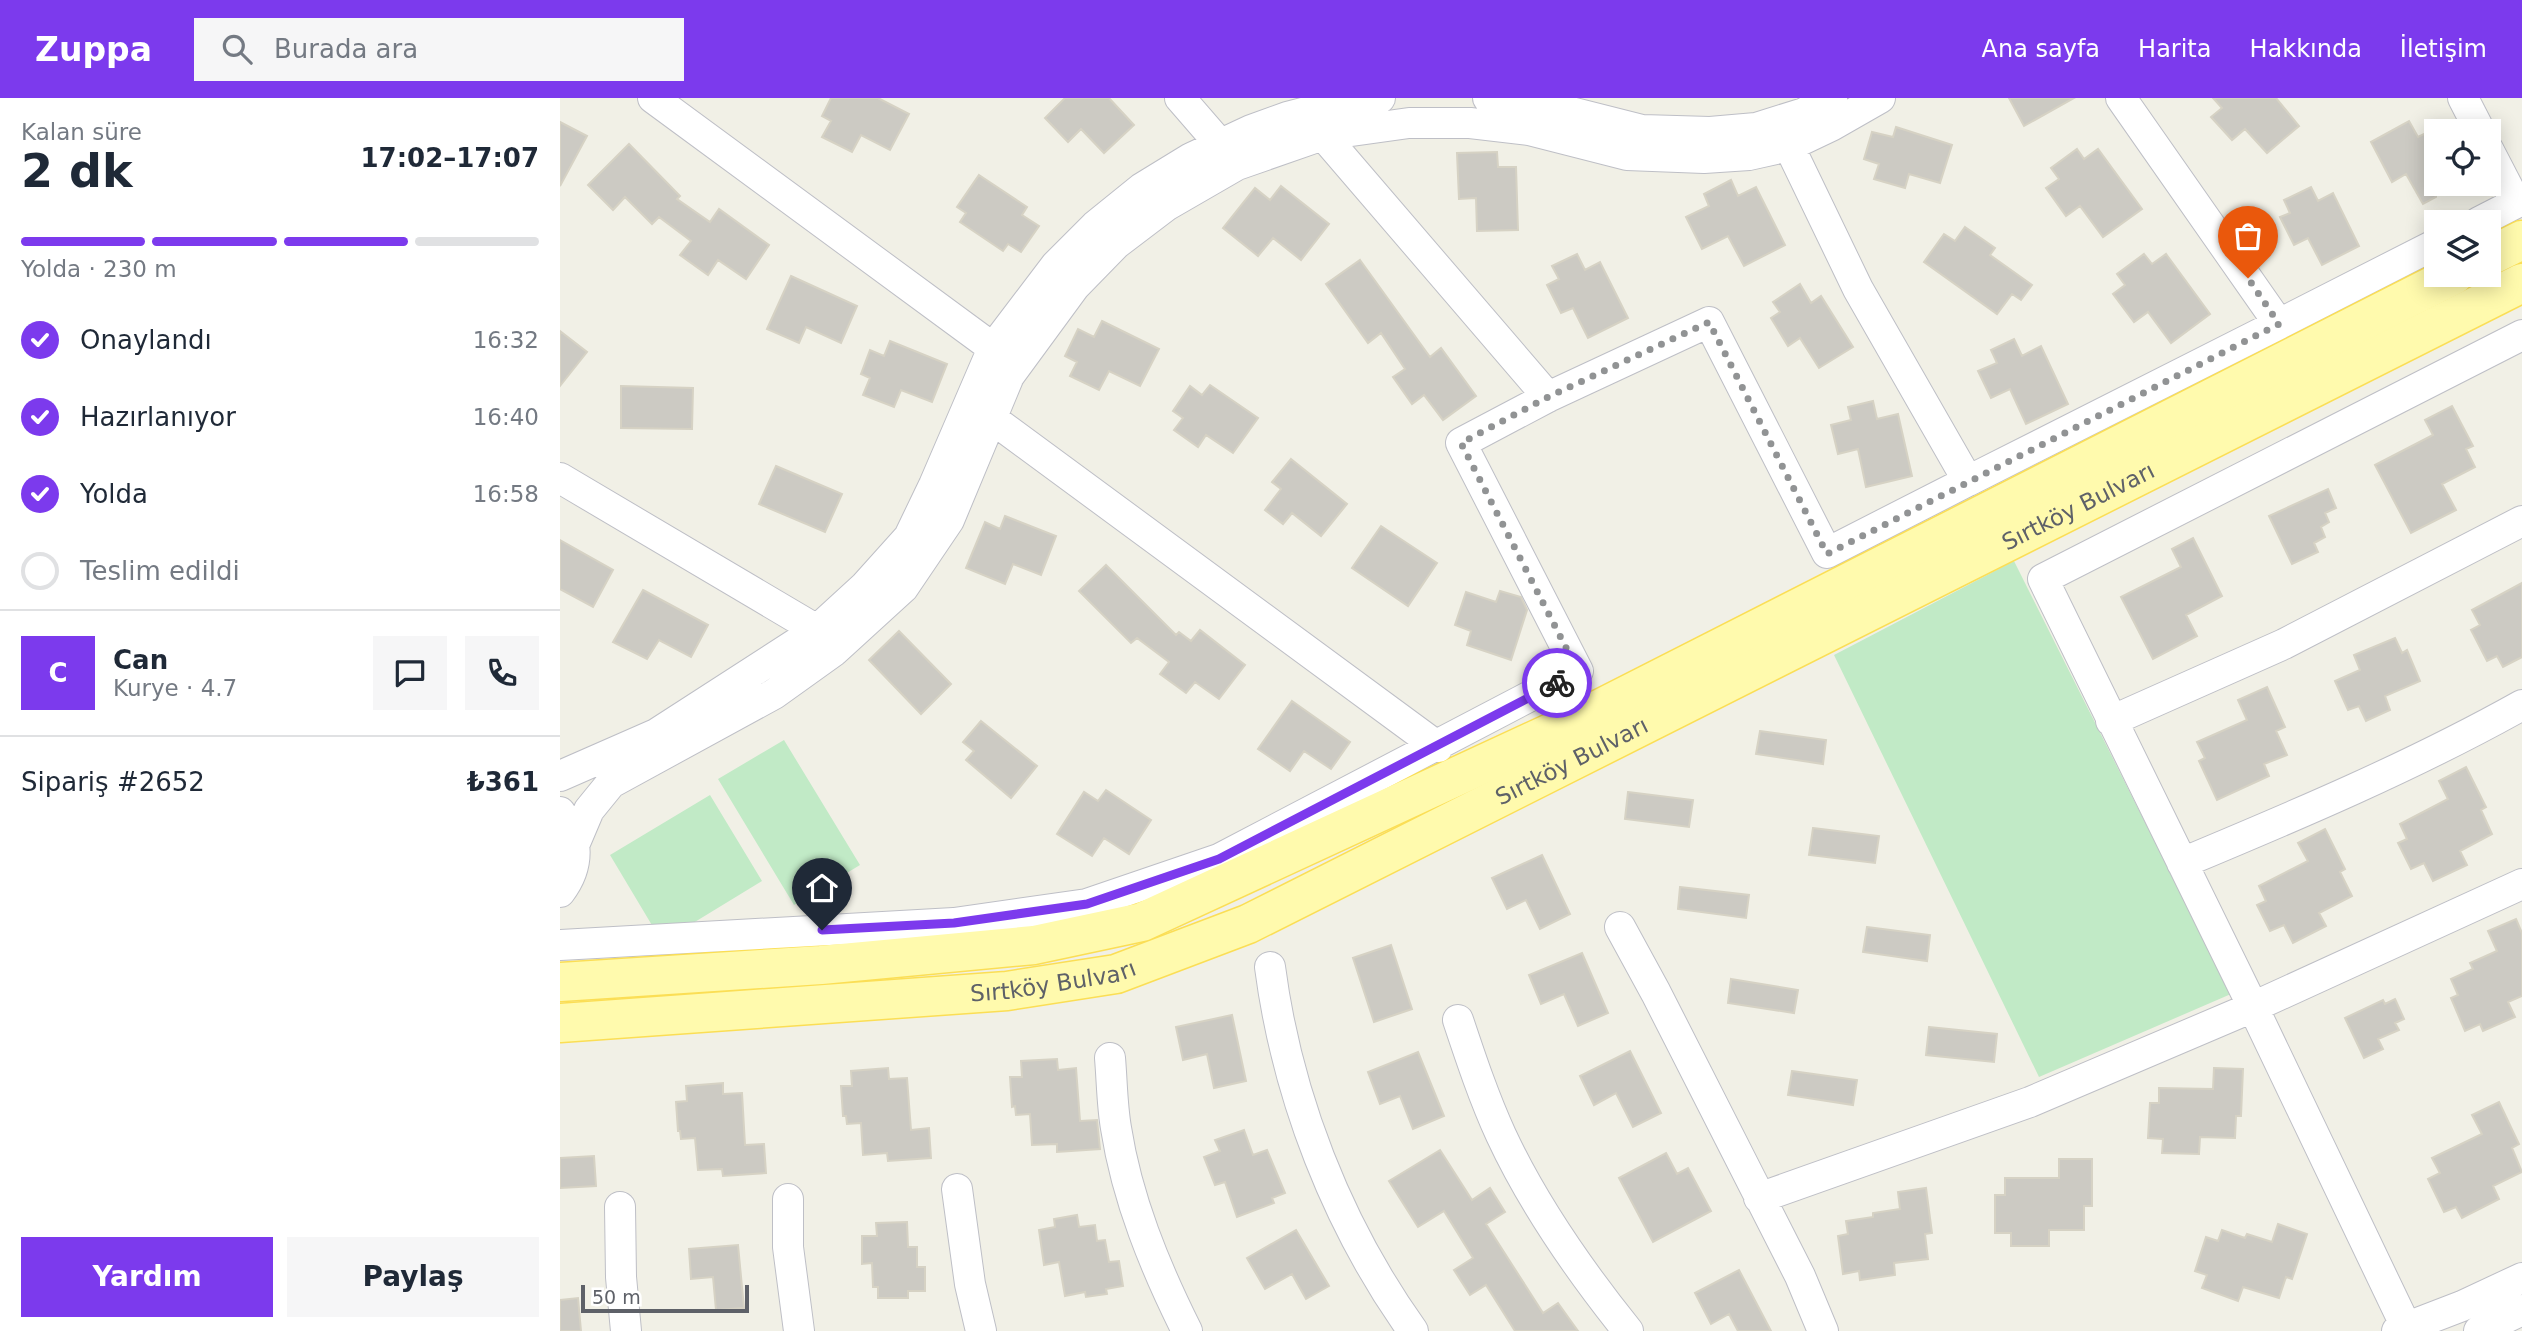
<!DOCTYPE html>
<html lang="tr">
<meta charset="utf-8">
<style>
:root{--surface:#fff;--page:#f6f6f7;--text:#1f2937;--muted:#747a83;--line:#e0e1e3;--accent:#7c3aed}
body{margin:0;font-family:"DejaVu Sans",sans-serif;background:var(--page);color:var(--text);height:100vh;display:flex;flex-direction:column;font-size:26px;white-space:nowrap}
*{box-sizing:border-box;margin:0}
p{font-size:23px;color:var(--muted)}
.icon{flex:none;width:38px;height:38px;fill:none;stroke:currentColor;stroke-width:2;stroke-linecap:round;stroke-linejoin:round}
.map{position:relative;flex:1;overflow:hidden}
.details{display:flex;flex-direction:column;background:var(--surface);width:560px}
.details>*{flex:none}
.fabs{position:absolute;left:1864px;top:21px;display:grid;gap:14px}
.fabs a{display:grid;place-items:center;width:77px;height:77px;border-radius:0px;background:var(--surface);box-shadow:0 4px 18px #0003;font-size:35px}
.scale{position:absolute;left:21px;bottom:18px;width:168px;box-sizing:border-box;padding-left:7px;border:4px solid #5e6168;border-top:0;font-size:19px;line-height:24px;white-space:nowrap;color:#5e6168;-webkit-text-stroke:5px #fff;paint-order:stroke}
.pin{position:absolute;display:grid;place-items:center;width:60px;height:60px;color:#fff;margin:-72px -30px;border-radius:50% 50% 50% 0;rotate:-45deg;box-shadow:0 0 7px #0007}
.pin .icon{rotate:45deg}
.courier{position:absolute;display:grid;place-items:center;width:70px;height:70px;margin:-35px;border:5px solid #7c3aed;border-radius:50%;background:#fff;color:#222;box-shadow:0 2px 9px #0007}
.summary em{font-style:normal;font-weight:800}
.summary div{display:flex;flex-direction:column-reverse}
.summary{display:flex;align-items:center;justify-content:space-between;height:119px;padding:0 21px}
h1{font-size:46px;font-weight:800;line-height:52px}
.bar{display:grid;grid-template-columns:repeat(4,1fr);gap:10px 7px;align-content:center;height:84px;padding:0 21px}
.bar i{height:9px;border-radius:5px;background:var(--line)}
.bar .on{background:var(--accent)}
.bar p{grid-column:span 4}
.line{display:flex;align-items:center;gap:18px;padding:0 21px;border-top:2px solid var(--line)}
.line div{flex:1}
.round{display:grid;place-items:center;flex:none;width:74px;height:74px;border-radius:0px;background:var(--page)}
ol{padding:0 21px;list-style:none}
li{display:flex;align-items:center;gap:21px;height:77px}
li p{margin-inline-start:auto}
li .icon{padding:7px;border-radius:50%;background:var(--accent);color:#fff;stroke-width:4}
li:last-child{color:var(--muted)}
li i{width:38px;height:38px;border:4px solid var(--line);border-radius:50%}
.primary-button{display:flex;gap:14px;margin-top:auto;padding:14px 21px}
.primary-button a{flex:1;height:80px;border-radius:0px;background:var(--accent);color:#fff;font-size:28px;font-weight:800;line-height:80px;text-align:center}
.primary-button a+a{background:var(--page);color:var(--text)}
header{display:flex;align-items:center;gap:42px;box-sizing:border-box;height:98px;padding:0 35px;background:var(--accent);color:#fff}
header strong{font-size:33px}
nav{display:flex;gap:38px;margin-inline-start:auto;font-size:24px}
.search{width:490px;height:63px;background:var(--page);display:flex;align-items:center;gap:18px;box-sizing:border-box;padding:0 24px;border-radius:0px;color:var(--muted);font-size:26px}
main{display:flex;flex:1;min-height:0}
.map>svg:first-child{display:block}
.green{fill:#c1eac6}
.building{fill:#cccac3;stroke:#d6d2c4;stroke-width:2}
.lines{fill:none;stroke-linecap:round;stroke-linejoin:round}
.minor-casing{stroke:#bebfc6;stroke-width:32}
.major-casing{stroke:#fbde55;stroke-width:41}
.minor{stroke:#fff;stroke-width:30}
.major{stroke:#fffaad;stroke-width:38}
.done{stroke:#919394;stroke-width:7;stroke-dasharray:0 12.6}
.route{stroke:#7c3aed;stroke-width:9}
.labels{text-anchor:middle;stroke-width:5;stroke-linejoin:round;paint-order:stroke}
.street-label{font-size:23px;fill:#5e6168;stroke:#fff}
</style>
<header>
<strong>Zuppa</strong>
<div class="search"><svg class="icon" aria-label="search" viewBox="0 0 24 24"><circle cx="10" cy="10" r="6"/><path d="M15 15l6 6"/></svg>Burada ara</div>
<nav><a>Ana sayfa</a><a>Harita</a><a>Hakkında</a><a>İletişim</a></nav>
</header>
<main>
<section class="details">
<div class="summary"><div><h1>2 dk</h1><p>Kalan süre</p></div><em>17:02–17:07</em></div>
<div class="bar"><i class="on"></i><i class="on"></i><i class="on"></i><i></i><p>Yolda · 230 m</p></div>
<ol>
<li><svg class="icon" aria-label="check" viewBox="0 0 24 24"><path d="M5 12l5 5 9-10"/></svg>Onaylandı<p>16:32</p></li>
<li><svg class="icon" aria-label="check" viewBox="0 0 24 24"><path d="M5 12l5 5 9-10"/></svg>Hazırlanıyor<p>16:40</p></li>
<li><svg class="icon" aria-label="check" viewBox="0 0 24 24"><path d="M5 12l5 5 9-10"/></svg>Yolda<p>16:58</p></li>
<li><i></i>Teslim edildi</li>
</ol>
<div class="line" style="height:126px"><b class="round" style="background:var(--accent);color:#fff">C</b><div><b>Can</b><p>Kurye · 4.7</p></div><a class="round"><svg class="icon" aria-label="chat" viewBox="0 0 24 24"><path d="M4 5h16v11H9l-5 4z"/></svg></a><a class="round"><svg class="icon" aria-label="phone" viewBox="0 0 24 24"><path d="M5 4h4l2 5-3 2q2 4 5 5l2-3 5 2v4C11 20 4 13 5 4z"/></svg></a></div>
<div class="line" style="height:91px"><div>Sipariş #2652</div><b>₺361</b></div>
<div class="primary-button"><a>Yardım</a><a>Paylaş</a></div>
</section>
<div class="map">
<svg width="1962" height="1233" viewBox="0 0 1962 1233">
<rect width="100%" height="100%" fill="#f1f0e6"/>
<path class="green" d="M 1454,463 L 1671,896 L 1479,979 L 1274,557 Z
M 224,642 L 300,767 L 234,807 L 158,681 Z
M 150,697 L 202,783 L 102,844 L 50,757 Z"/>
<path class="building" d="M 271,0 L 318,0 L 349,16 L 330,52 L 301,37 L 292,54 L 262,39 L 271,23 L 262,18 Z
M 505,0 L 549,0 L 574,27 L 544,55 L 521,31 L 508,44 L 485,20 Z
M 1449,0 L 1514,0 L 1464,28 Z
M 1653,0 L 1716,0 L 1739,28 L 1707,55 L 1685,31 L 1672,42 L 1651,19 L 1662,10 Z
M 1849,23 L 1858,39 L 1876,30 L 1876,99 L 1863,106 L 1846,76 L 1832,84 L 1811,44 Z
M 0,24 L 27,38 L 0,88 Z
M 1336,29 L 1392,47 L 1380,85 L 1349,76 L 1345,90 L 1314,81 L 1319,66 L 1304,61 L 1312,34 L 1333,39 Z
M 69,46 L 120,98 L 117,101 L 150,124 L 159,111 L 209,147 L 186,181 L 158,162 L 148,177 L 120,157 L 131,143 L 99,119 L 92,126 L 65,99 L 53,112 L 28,87 Z
M 1517,51 L 1524,61 L 1538,51 L 1582,111 L 1543,139 L 1520,108 L 1506,118 L 1486,90 L 1499,81 L 1491,70 Z
M 937,54 L 938,69 L 956,69 L 958,132 L 917,133 L 916,100 L 899,101 L 897,55 Z
M 419,77 L 467,109 L 462,117 L 479,128 L 461,154 L 448,146 L 443,153 L 400,124 L 406,115 L 397,109 Z
M 1171,82 L 1178,98 L 1196,89 L 1225,147 L 1184,168 L 1168,138 L 1142,151 L 1126,119 L 1149,108 L 1144,96 Z
M 721,88 L 769,126 L 741,162 L 713,140 L 698,158 L 663,130 L 695,90 L 710,102 Z
M 1751,89 L 1758,103 L 1773,95 L 1799,148 L 1762,167 L 1748,140 L 1734,147 L 1720,119 L 1730,115 L 1724,102 Z
M 1405,129 L 1435,150 L 1430,157 L 1472,187 L 1461,202 L 1452,196 L 1437,216 L 1364,164 L 1384,136 L 1395,143 Z
M 1017,156 L 1025,172 L 1040,164 L 1068,220 L 1028,240 L 1013,210 L 1001,215 L 987,187 L 999,181 L 992,168 Z
M 1584,156 L 1592,166 L 1606,156 L 1650,216 L 1611,245 L 1588,214 L 1574,224 L 1553,196 L 1565,187 L 1557,176 Z
M 800,162 L 870,259 L 881,250 L 916,298 L 883,322 L 864,297 L 852,306 L 833,279 L 845,271 L 821,235 L 808,245 L 766,186 Z
M 231,178 L 297,208 L 281,245 L 246,229 L 239,245 L 207,231 Z
M 1240,186 L 1251,205 L 1261,198 L 1293,249 L 1259,270 L 1240,240 L 1228,248 L 1211,220 L 1220,214 L 1213,204 Z
M 542,223 L 599,251 L 580,288 L 549,273 L 539,292 L 510,278 L 517,264 L 505,258 L 518,231 L 534,239 Z
M 0,233 L 27,254 L 0,288 Z
M 1454,241 L 1462,258 L 1481,248 L 1508,306 L 1466,326 L 1450,291 L 1431,300 L 1418,273 L 1437,265 L 1431,252 Z
M 330,243 L 387,266 L 372,304 L 341,292 L 334,309 L 303,297 L 310,280 L 301,276 L 310,252 L 324,258 Z
M 650,287 L 698,320 L 673,355 L 646,337 L 638,349 L 614,332 L 623,320 L 613,313 L 630,288 L 642,297 Z
M 61,288 L 133,290 L 132,331 L 61,330 Z
M 1313,303 L 1317,321 L 1338,316 L 1352,378 L 1306,389 L 1298,351 L 1278,356 L 1271,327 L 1291,322 L 1288,309 Z
M 1892,308 L 1913,348 L 1906,351 L 1915,369 L 1882,386 L 1896,412 L 1851,435 L 1815,367 L 1873,337 L 1865,322 Z
M 731,361 L 787,406 L 761,438 L 732,415 L 723,426 L 705,412 L 721,391 L 712,384 Z
M 216,368 L 282,396 L 265,434 L 199,406 Z
M 1768,391 L 1776,410 L 1765,415 L 1769,424 L 1761,429 L 1765,439 L 1754,445 L 1758,454 L 1732,466 L 1709,418 Z
M 445,418 L 496,438 L 481,477 L 453,466 L 445,486 L 406,470 L 425,424 L 440,431 Z
M 821,428 L 877,465 L 848,508 L 792,470 Z
M 1633,440 L 1662,498 L 1626,517 L 1637,538 L 1593,561 L 1561,499 L 1621,469 L 1612,451 Z
M 0,442 L 53,472 L 33,509 L 0,491 Z
M 546,467 L 616,537 L 619,534 L 631,543 L 640,532 L 685,567 L 659,601 L 635,584 L 626,595 L 600,576 L 609,564 L 577,540 L 571,545 L 519,493 Z
M 1962,485 L 1962,559 L 1943,569 L 1937,558 L 1927,563 L 1911,532 L 1920,527 L 1912,512 Z
M 83,492 L 148,527 L 131,559 L 99,542 L 87,561 L 53,544 Z
M 940,493 L 961,499 L 967,512 L 951,562 L 907,547 L 911,533 L 895,527 L 906,494 L 936,504 Z
M 339,533 L 391,586 L 361,616 L 309,562 Z
M 1835,540 L 1842,555 L 1847,552 L 1860,583 L 1825,598 L 1830,612 L 1806,623 L 1799,608 L 1788,612 L 1775,583 L 1800,572 L 1794,557 Z
M 1707,589 L 1725,629 L 1716,633 L 1727,657 L 1704,666 L 1709,678 L 1657,702 L 1639,663 L 1645,660 L 1637,644 L 1687,622 L 1678,602 Z
M 732,603 L 790,644 L 771,671 L 744,653 L 730,673 L 698,651 Z
M 421,623 L 477,668 L 451,700 L 406,662 L 414,653 L 403,644 Z
M 1200,633 L 1266,642 L 1263,666 L 1196,656 Z
M 1906,669 L 1926,709 L 1921,712 L 1932,736 L 1900,753 L 1907,767 L 1873,783 L 1864,765 L 1851,771 L 1838,745 L 1847,741 L 1840,726 L 1888,701 L 1879,683 Z
M 546,692 L 591,722 L 569,756 L 544,740 L 532,758 L 497,736 L 524,694 L 538,703 Z
M 1068,694 L 1133,702 L 1129,729 L 1065,721 Z
M 1253,730 L 1319,738 L 1315,765 L 1249,757 Z
M 1765,731 L 1785,771 L 1780,774 L 1792,798 L 1759,815 L 1766,828 L 1733,845 L 1724,827 L 1710,833 L 1697,807 L 1706,803 L 1699,788 L 1748,763 L 1738,745 Z
M 982,757 L 1010,816 L 980,831 L 966,802 L 947,811 L 932,780 Z
M 1120,789 L 1189,797 L 1186,820 L 1118,811 Z
M 1956,821 L 1962,835 L 1962,898 L 1948,904 L 1955,919 L 1923,933 L 1920,926 L 1905,933 L 1891,900 L 1898,897 L 1891,881 L 1913,871 L 1910,865 L 1937,853 L 1928,833 Z
M 1307,829 L 1370,837 L 1367,863 L 1303,854 Z
M 831,847 L 852,911 L 814,924 L 793,860 Z
M 1022,855 L 1048,915 L 1018,928 L 1004,896 L 981,906 L 969,877 Z
M 1171,881 L 1238,892 L 1234,915 L 1168,905 Z
M 1835,901 L 1844,921 L 1835,925 L 1839,932 L 1818,941 L 1823,951 L 1804,960 L 1785,920 L 1823,902 L 1825,906 Z
M 672,917 L 686,983 L 654,990 L 647,956 L 623,962 L 616,929 Z
M 1369,929 L 1437,936 L 1434,964 L 1366,957 Z
M 1070,953 L 1101,1015 L 1073,1029 L 1056,995 L 1034,1007 L 1020,978 Z
M 858,954 L 884,1018 L 853,1031 L 840,998 L 820,1006 L 808,974 Z
M 497,961 L 498,972 L 516,970 L 520,1023 L 537,1022 L 540,1051 L 497,1054 L 497,1046 L 472,1047 L 470,1016 L 456,1017 L 455,1008 L 452,1009 L 450,979 L 462,979 L 461,963 Z
M 328,970 L 329,981 L 347,980 L 351,1032 L 369,1030 L 371,1060 L 328,1063 L 327,1055 L 303,1057 L 301,1025 L 287,1026 L 286,1018 L 283,1018 L 281,988 L 292,988 L 291,973 Z
M 1654,970 L 1683,971 L 1681,1018 L 1676,1018 L 1675,1040 L 1640,1039 L 1639,1056 L 1602,1055 L 1603,1041 L 1588,1040 L 1590,1005 L 1599,1005 L 1599,990 L 1653,991 Z
M 1232,973 L 1297,982 L 1293,1007 L 1228,997 Z
M 163,985 L 163,996 L 182,995 L 185,1047 L 204,1046 L 206,1075 L 163,1078 L 162,1071 L 138,1072 L 135,1040 L 121,1041 L 120,1033 L 118,1033 L 116,1004 L 127,1003 L 126,988 Z
M 1939,1004 L 1959,1046 L 1952,1050 L 1962,1074 L 1933,1088 L 1939,1101 L 1902,1120 L 1896,1109 L 1884,1114 L 1868,1081 L 1880,1075 L 1872,1060 L 1922,1036 L 1912,1017 Z
M 684,1032 L 693,1057 L 707,1052 L 725,1095 L 712,1100 L 714,1105 L 677,1119 L 665,1084 L 655,1087 L 644,1059 L 660,1053 L 655,1042 Z
M 880,1052 L 912,1102 L 930,1090 L 945,1114 L 926,1126 L 983,1215 L 998,1205 L 1018,1233 L 955,1233 L 926,1187 L 910,1197 L 894,1172 L 913,1160 L 884,1113 L 858,1129 L 829,1083 Z
M 1106,1055 L 1117,1076 L 1128,1070 L 1151,1113 L 1093,1144 L 1059,1080 Z
M 34,1058 L 36,1088 L 0,1090 L 0,1060 Z
M 1499,1061 L 1532,1061 L 1532,1108 L 1524,1108 L 1524,1132 L 1489,1132 L 1489,1148 L 1451,1148 L 1451,1135 L 1435,1135 L 1435,1097 L 1445,1097 L 1445,1080 L 1499,1080 Z
M 1366,1090 L 1372,1135 L 1365,1136 L 1368,1161 L 1334,1165 L 1335,1177 L 1300,1182 L 1299,1173 L 1283,1176 L 1278,1138 L 1288,1136 L 1286,1123 L 1313,1119 L 1313,1115 L 1340,1111 L 1338,1094 Z
M 517,1117 L 519,1129 L 535,1127 L 537,1143 L 545,1142 L 549,1164 L 559,1163 L 563,1188 L 546,1191 L 547,1196 L 526,1199 L 525,1194 L 505,1198 L 499,1164 L 484,1167 L 479,1132 L 495,1129 L 494,1121 Z
M 347,1124 L 348,1149 L 357,1149 L 357,1169 L 365,1169 L 365,1193 L 348,1193 L 348,1200 L 318,1200 L 318,1189 L 313,1189 L 312,1165 L 302,1166 L 302,1138 L 317,1138 L 316,1125 Z
M 1718,1126 L 1747,1136 L 1732,1181 L 1726,1179 L 1719,1200 L 1683,1189 L 1678,1203 L 1642,1190 L 1647,1177 L 1635,1173 L 1646,1139 L 1658,1143 L 1662,1132 L 1685,1140 L 1687,1136 L 1712,1144 Z
M 736,1132 L 769,1188 L 746,1201 L 732,1176 L 705,1191 L 687,1160 Z
M 178,1147 L 184,1210 L 156,1212 L 153,1179 L 131,1181 L 129,1151 Z
M 1179,1172 L 1211,1233 L 1178,1233 L 1169,1216 L 1151,1226 L 1135,1195 Z
M 18,1200 L 21,1233 L 0,1233 L 0,1202 Z"/>
<g class="lines">
<g class="minor-casing">
<path id="minor" d="M 93,0 L 433,250
M 620,0 L 672,60
M 928,0 L 983,7 L 1082,32 L 1150,34 L 1196,30 L 1244,15 L 1272,0
M 1561,0 L 1719,226 L 1876,146
M 1903,0 L 1920,33
M 763,37 L 988,299
M 1919,124 L 1956,105 L 1928,51
M 431,320 L 878,649
M 0,380 L 257,532
M 1408,383 L 1719,226
M 1551,623 L 1724,546 L 1962,423
M 0,678 L 96,636 L 257,532 L 305,488 L 349,439 L 374,387 L 433,250 L 496,167 L 535,128 L 582,90 L 631,60 L 691,32 L 727,19 L 774,7 L 820,0
M 0,714 C 19,740 20,768 0,794
M 15,745 L 29,712 L 51,685 L 214,596 L 274,553 L 343,490 L 389,422 L 449,278 L 515,188 L 556,146 L 606,108 L 677,67 L 763,37 L 849,25 L 910,25 L 969,32 L 1067,57 L 1144,60 L 1189,57 L 1229,48 L 1271,28 L 1320,0
M 1622,765 C 1737,717 1853,668 1962,607
M 1060,829 L 1096,895 L 1240,1178 L 1263,1233
M 0,847 L 394,825 L 527,806 L 659,761 L 1018,573 L 901,345 L 988,299 L 1149,224 L 1267,455 L 1408,383 L 1298,191 L 1229,48
M 710,869 C 727,998 777,1127 853,1233
M 898,922 C 911,961 924,1000 941,1037 C 974,1108 1019,1172 1068,1233
M 550,960 C 552,983 552,1007 556,1030 C 567,1101 595,1169 627,1233
M 397,1091 L 410,1186 L 421,1233
M 1199,1100 L 1470,1004 L 1693,909 L 1962,786
M 228,1101 L 228,1149 L 239,1233
M 60,1109 L 61,1179 L 66,1233
M 1837,1233 L 1902,1208 L 1962,1180
M 1848,1233 L 1693,909 L 1483,481 L 1962,237
M 1919,1233 L 1962,1212"/>
</g>
<g class="major-casing">
<g id="major">
<path d="M 1928,159 L 1962,142"/>
<path d="M 0,884 L 261,867 L 474,847 L 582,824 L 1012,625 L 1894,177"/>
<path id="s1" d="M 0,925 L 447,893 L 556,876 L 688,826 L 1962,185"/>
</g>
</g>
<use href="#minor" class="minor"/>
<use href="#major" class="major"/>
</g>
<g class="lines">
<path class="done" d="M 997,585 L 1018,573 L 901,345 L 988,299 L 1149,224 L 1267,456 L 1719,226 L 1688,180"/>
<path class="route" d="M 262,832 L 394,825 L 527,806 L 659,761 L 997,585"/>
</g>
<g class="labels">
<g class="street-label">
<text dy="8" stroke="none"><textPath href="#s1" startOffset="1629">Sırtköy Bulvarı</textPath></text>
<text dy="8" stroke="none"><textPath href="#s1" startOffset="1062">Sırtköy Bulvarı</textPath></text>
<text dy="8" stroke="none"><textPath href="#s1" startOffset="495">Sırtköy Bulvarı</textPath></text>
</g>
</g>
</svg>
<div class="fabs">
<a><svg class="icon" aria-label="locate" viewBox="0 0 24 24"><circle cx="12" cy="12" r="6"/><path d="M12 2v4M12 18v4M2 12h4M18 12h4"/></svg></a>
<a><svg class="icon" aria-label="layers" viewBox="0 0 24 24"><path d="M12 4l9 5-9 5-9-5zM3 14l9 5 9-5"/></svg></a>
</div>
<div class="scale">50 m</div>
<div class="pin" style="left:1688px;top:180px;background:#ea580c"><svg class="icon" aria-label="bag" viewBox="0 0 24 24"><path d="M5 8h14l-1 12H6zM9 8a3 3 0 0 1 6 0"/></svg></div>
<div class="pin" style="left:262px;top:832px;background:#1f2937"><svg class="icon" aria-label="home" viewBox="0 0 24 24"><path d="M3 11l9-7 9 7M6 9v11h12V9"/></svg></div>
<div class="courier" style="left:997px;top:585px"><svg class="icon" aria-label="bike" viewBox="0 0 24 24"><circle cx="6" cy="16" r="4"/><circle cx="18" cy="16" r="4"/><path d="M6 16l4-8h5l3 8M10 8l3 8H6M13 5h3"/></svg></div>
</div>
</main>
